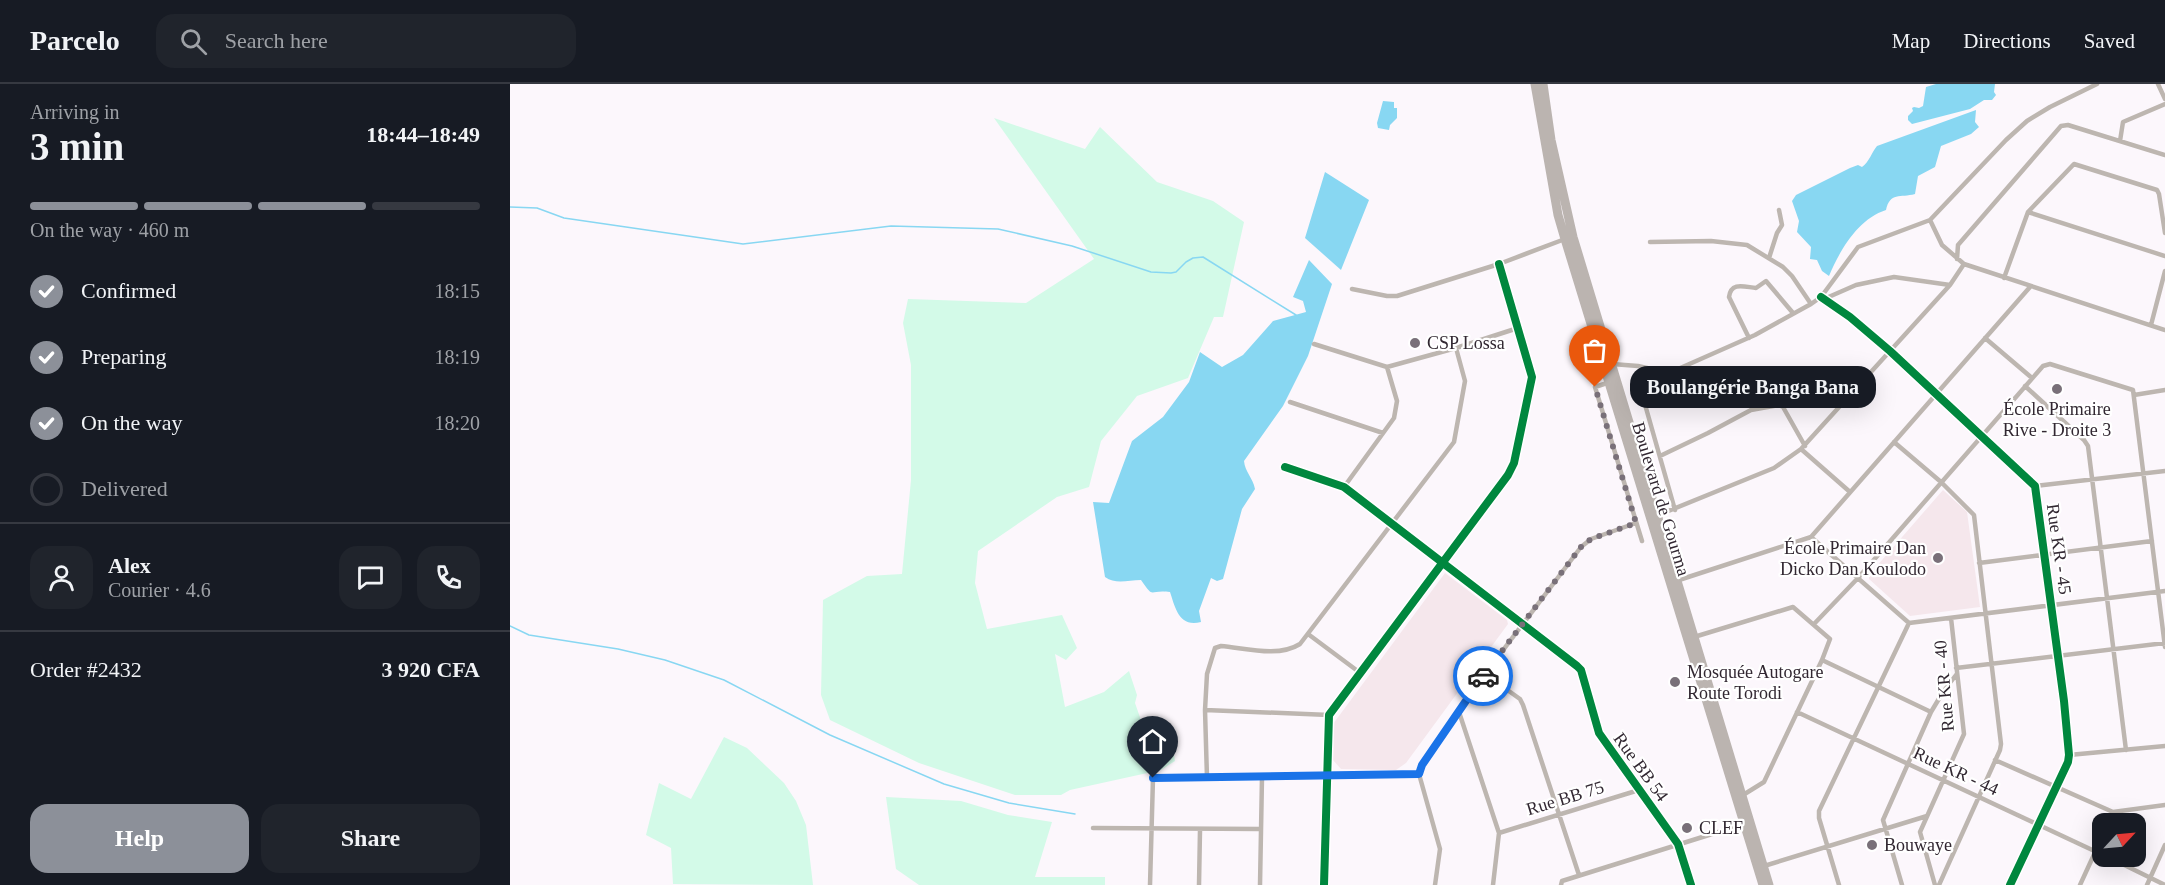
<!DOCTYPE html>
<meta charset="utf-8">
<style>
:root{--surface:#171b24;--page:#20242c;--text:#f1f3f6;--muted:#9ea1a6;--line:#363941;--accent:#8c9099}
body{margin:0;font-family:"Times New Roman",serif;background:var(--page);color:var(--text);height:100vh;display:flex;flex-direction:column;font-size:22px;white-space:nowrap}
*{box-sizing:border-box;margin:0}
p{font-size:20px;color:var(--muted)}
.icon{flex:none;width:33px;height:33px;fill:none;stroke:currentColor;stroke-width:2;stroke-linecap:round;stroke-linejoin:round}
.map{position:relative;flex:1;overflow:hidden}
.details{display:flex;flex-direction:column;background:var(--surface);width:510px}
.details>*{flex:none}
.needle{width:39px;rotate:64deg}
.controls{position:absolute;left:1582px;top:729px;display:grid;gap:12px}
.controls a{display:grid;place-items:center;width:54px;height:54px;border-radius:12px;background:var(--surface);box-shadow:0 6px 24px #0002;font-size:30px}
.pin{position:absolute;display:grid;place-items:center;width:51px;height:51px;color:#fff;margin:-62px -26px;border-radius:50% 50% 50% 0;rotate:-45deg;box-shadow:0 0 6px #0007}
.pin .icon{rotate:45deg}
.courier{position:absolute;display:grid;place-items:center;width:60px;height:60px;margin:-30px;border:4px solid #1a73e8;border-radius:50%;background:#fff;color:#222;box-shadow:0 2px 8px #0007}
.bubble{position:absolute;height:42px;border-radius:18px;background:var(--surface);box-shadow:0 6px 24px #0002;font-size:20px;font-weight:600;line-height:42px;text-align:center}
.headline em{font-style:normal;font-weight:600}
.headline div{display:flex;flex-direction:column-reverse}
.headline{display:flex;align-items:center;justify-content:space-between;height:102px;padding:0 30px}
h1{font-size:39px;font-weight:600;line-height:45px}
.bar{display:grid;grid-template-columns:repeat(4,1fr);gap:9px 6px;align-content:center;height:72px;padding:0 30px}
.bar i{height:8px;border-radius:4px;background:var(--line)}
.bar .selected{background:var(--accent)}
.bar p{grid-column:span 4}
.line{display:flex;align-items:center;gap:15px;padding:0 30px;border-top:2px solid var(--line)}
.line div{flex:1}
.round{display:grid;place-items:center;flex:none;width:63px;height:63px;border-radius:18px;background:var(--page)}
ol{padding:0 30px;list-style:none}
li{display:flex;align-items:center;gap:18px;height:66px}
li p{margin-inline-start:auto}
li .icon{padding:6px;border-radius:50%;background:var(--accent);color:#fff;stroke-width:4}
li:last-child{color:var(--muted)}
li i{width:33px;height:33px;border:3px solid var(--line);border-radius:50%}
.action{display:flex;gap:12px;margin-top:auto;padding:12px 30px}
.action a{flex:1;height:69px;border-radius:18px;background:var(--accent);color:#fff;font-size:24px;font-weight:600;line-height:69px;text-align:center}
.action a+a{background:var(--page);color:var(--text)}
header{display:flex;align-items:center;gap:36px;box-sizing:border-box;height:84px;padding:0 30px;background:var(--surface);border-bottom:2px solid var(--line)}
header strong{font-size:28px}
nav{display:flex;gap:33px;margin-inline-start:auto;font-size:21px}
.search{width:420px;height:54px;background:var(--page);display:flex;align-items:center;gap:15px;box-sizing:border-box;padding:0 21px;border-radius:18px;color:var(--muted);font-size:22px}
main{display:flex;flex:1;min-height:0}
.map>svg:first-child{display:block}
.education{fill:#f5e7ec}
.green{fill:#d3fae8}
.water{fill:#88d7f2}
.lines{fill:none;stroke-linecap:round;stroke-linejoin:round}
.stream{stroke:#88d7f2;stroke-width:1.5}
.street{stroke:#bdb6b0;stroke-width:4.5}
.highway{stroke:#bbb4b0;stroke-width:9}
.cycleway-casing{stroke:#fff;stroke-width:11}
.cycleway{stroke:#00873e;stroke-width:8}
.done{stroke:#797079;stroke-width:6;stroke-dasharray:0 10.8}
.route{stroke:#1a73e8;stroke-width:8}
.poi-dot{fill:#797079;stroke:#fff;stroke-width:2}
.labels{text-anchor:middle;stroke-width:4.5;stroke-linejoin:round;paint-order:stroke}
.poi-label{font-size:18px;fill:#322832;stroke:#fff;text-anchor:start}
.street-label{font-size:18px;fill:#322832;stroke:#fff}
</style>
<header>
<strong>Parcelo</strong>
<div class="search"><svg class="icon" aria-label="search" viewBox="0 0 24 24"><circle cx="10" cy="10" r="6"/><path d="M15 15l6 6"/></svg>Search here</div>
<nav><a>Map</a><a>Directions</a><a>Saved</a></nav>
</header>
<main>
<section class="details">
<div class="headline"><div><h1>3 min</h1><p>Arriving in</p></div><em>18:44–18:49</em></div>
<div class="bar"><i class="selected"></i><i class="selected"></i><i class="selected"></i><i></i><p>On the way · 460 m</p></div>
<ol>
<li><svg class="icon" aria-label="check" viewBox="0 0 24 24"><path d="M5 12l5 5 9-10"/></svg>Confirmed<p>18:15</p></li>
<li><svg class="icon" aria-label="check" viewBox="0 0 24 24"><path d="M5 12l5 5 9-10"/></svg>Preparing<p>18:19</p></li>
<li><svg class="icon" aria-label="check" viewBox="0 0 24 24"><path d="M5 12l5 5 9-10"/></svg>On the way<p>18:20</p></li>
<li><i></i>Delivered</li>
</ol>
<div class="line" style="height:108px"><a class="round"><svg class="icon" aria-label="person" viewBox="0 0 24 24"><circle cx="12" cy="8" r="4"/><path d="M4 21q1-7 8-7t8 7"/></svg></a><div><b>Alex</b><p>Courier · 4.6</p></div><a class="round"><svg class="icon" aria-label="chat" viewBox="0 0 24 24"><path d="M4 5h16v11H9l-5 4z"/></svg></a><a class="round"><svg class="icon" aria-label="phone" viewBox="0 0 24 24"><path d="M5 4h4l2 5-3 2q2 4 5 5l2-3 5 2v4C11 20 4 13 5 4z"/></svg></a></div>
<div class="line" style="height:78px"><div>Order #2432</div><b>3 920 CFA</b></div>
<div class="action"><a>Help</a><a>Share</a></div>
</section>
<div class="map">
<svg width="1655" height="801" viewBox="0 0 1655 801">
<rect width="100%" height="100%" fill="#fcf7fc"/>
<path class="education" d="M 1433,406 L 1457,428 L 1470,523 L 1400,532 L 1359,495 L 1359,491 Z
M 935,489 L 997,536 L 998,540 L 896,679 L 886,686 L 831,685 L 823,676 L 820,644 Z"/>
<path class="green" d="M 484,34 L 575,65 L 590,43 L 647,98 L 703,117 L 734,138 L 713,233 L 704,233 L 678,294 L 627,312 L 591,357 L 579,403 L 547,413 L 468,467 L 465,499 L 477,545 L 552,531 L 567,564 L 556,576 L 545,570 L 555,623 L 594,608 L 619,587 L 627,611 L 625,619 L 632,639 L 650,636 L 659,639 L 665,677 L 651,686 L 560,706 L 551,711 L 505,711 L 409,679 L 320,636 L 311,611 L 313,516 L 357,492 L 392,490 L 401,396 L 401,281 L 393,239 L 398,215 L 516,219 L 584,175 Z
M 214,653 L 237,664 L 274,699 L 286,717 L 296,741 L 303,801 L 163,800 L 161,764 L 136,751 L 149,699 L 181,715 Z
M 376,713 L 451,717 L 498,731 L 542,738 L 525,793 L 595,793 L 595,801 L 409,801 L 386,785 Z"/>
<path class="water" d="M 1426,0 L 1485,0 L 1484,8 L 1486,11 L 1482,16 L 1474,16 L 1460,25 L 1402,40 L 1398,36 L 1398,32 L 1403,27 L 1402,24 L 1404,23 L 1409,24 L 1413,22 L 1416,3 Z
M 873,17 L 884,18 L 884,24 L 887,24 L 887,34 L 880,41 L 879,46 L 868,44 L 867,39 Z
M 1466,26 L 1465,38 L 1469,43 L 1461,50 L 1431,62 L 1425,83 L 1408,92 L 1405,110 C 1390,114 1380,108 1376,126 C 1348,135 1330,166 1319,192 L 1312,187 L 1307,176 L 1300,175 L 1301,163 L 1287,148 L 1289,137 L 1282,117 L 1286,111 L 1340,84 L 1348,81 L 1352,83 C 1360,77 1361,69 1367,62 Z
M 815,88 L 859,116 L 831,186 L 795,154 Z
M 799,176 L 822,200 L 798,272 L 773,322 L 734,377 C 735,388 743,394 745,405 L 732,425 L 713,495 L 707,497 L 701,494 L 689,527 L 691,538 C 669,544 665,523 660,508 C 638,505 645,516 631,496 C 618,496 606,501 595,493 L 583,418 L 599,419 L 622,357 L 653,333 L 679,298 L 690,268 L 712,283 L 733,271 L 763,237 L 796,228 L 793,217 L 783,213 Z"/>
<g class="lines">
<path class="stream" d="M 0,123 L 27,124 L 54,134 L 233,160 L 381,142 L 488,145 L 562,162 L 641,188 L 661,189 L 666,188 L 676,178 L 683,174 L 693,173 L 786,231
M 0,542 L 19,551 L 108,565 L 155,576 L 214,596 L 320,651 L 434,700 L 499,719 L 565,730"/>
<path class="street" d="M 1648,0 L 1655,15
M 1610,57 L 1613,38 L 1655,20
M 1518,128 L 1655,172
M 1420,136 L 1432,161 L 1454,180 L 1655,246
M 1140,158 L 1201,157 L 1237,161 L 1273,183 L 1282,192 L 1301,220
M 1259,174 L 1267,149 L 1272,141 L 1269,126
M 1447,175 L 1448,161 L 1551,42 L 1558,41 L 1655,71
M 1494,194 L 1518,128 L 1564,80 L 1647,106 L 1649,110 L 1655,149
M 842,205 L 877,212 L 887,212 L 989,180 L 1055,155
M 1311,213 L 1340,233 L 1380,267 L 1525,402 L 1554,617 L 1559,671 L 1558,678 L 1500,801
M 1314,215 L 1346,201 L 1384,193 L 1440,201
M 1641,241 L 1655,187
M 1239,254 L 1219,213 C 1221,197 1235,203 1246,204 L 1256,197 L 1283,229
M 1475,254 L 1522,294
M 804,260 L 877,283 L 946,264 L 1008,244
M 1102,280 L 1128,282 L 1159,289
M 1154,294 L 1186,321 L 1226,293
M 1097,299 L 1085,303 L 1132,457
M 1515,302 L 1574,356 L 1578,362 L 1616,666
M 1624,311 L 1655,306
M 780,318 L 873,349
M 1241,326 L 1247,316 L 1260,307 L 1251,286
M 1384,358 L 1431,398 L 1464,431 L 1491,660 L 1490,666 L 1429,801
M 1291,365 L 1340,408
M 1150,372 L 1198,349 L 1241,326 L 1269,321 L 1273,323 L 1295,362
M 775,383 L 834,403 L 1067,582 L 1071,586 L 1089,649 L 1168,760 L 1181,801
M 1525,402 L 1655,387
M 834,403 L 884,334 L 887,317 L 877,283
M 1165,426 L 1134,317 L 1136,312 L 1148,304 L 1159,289 L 1245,251 L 1301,220 L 1311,213 L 1348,163 L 1420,136 L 1496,56 L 1517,37 L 1540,23 L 1587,0
M 1146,432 L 1264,384 L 1291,365 L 1440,201 L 1454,180
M 1301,453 L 1399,539 L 1655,507
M 1469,479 L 1642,457
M 1166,497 L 1301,453 L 1520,203
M 1304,540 L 1348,494 L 1533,282 L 1540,280 L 1623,306 L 1655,563
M 798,550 L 849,588
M 1184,553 L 1283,523 L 1320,555 L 1312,576 L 1254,698 L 1233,711
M 1312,576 L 1421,628
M 1446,584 L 1655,559
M 975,590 L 1010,615 L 1013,621 L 1069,791
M 695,626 L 697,590 L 705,564 L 711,562 C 735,564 768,574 790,560 L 944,358 L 955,297 L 946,264
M 949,628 L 989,749 L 983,801
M 1287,628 L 1593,771
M 1559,671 L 1655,662
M 1485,676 L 1603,728 L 1655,721
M 909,690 L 912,681 L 975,590 L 1071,463 L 1081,455 L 1126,439
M 909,690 L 930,765 L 925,801
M 697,694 L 695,626 L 819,631
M 1598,740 L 1603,728
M 583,744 L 751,745
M 989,749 L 1129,706
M 1596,772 L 1655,801
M 1254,782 L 1417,732
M 640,801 L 643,694 L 909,690
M 689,801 L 690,746
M 750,801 L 752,693
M 814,801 L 819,631 L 998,391 L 1004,379 L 1022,293 L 989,180
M 1051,801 L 1052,797 L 1234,740
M 1329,801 L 1309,734 L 1309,727 L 1399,539
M 1392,801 L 1373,736 L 1421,628 L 1433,608 L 1446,591
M 1425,801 L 1410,748 L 1454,650 L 1441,534
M 1570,801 L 1593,751
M 1637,801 L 1655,761"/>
<path class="highway" d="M 1025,0 L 1048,131 L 1055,155 L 1253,801
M 1033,0 L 1041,56 L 1063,153 L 1259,801"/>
<g class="cycleway-casing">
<path id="cycleway" d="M 1311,213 L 1340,233 L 1380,267 L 1525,402 L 1554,617 L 1559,671 L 1558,678 L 1500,801
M 775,383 L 834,403 L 1067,582 L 1071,586 L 1089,649 L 1168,760 L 1181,801
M 814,801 L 819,631 L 998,391 L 1004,379 L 1022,293 L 989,180"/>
</g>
<use href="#cycleway" class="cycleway"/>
</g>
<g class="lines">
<path class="done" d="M 973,592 L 1071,463 L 1081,455 L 1126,439 L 1085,303"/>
<path class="route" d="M 643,694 L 909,690 L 912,681 L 973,592"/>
</g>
<g class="poi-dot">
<circle cx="905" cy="259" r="6"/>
<circle cx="1547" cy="305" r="6"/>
<circle cx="1428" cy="474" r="6"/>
<circle cx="1165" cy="598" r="6"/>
<circle cx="1177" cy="744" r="6"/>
<circle cx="1362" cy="761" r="6"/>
</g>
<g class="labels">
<g class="poi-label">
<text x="917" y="265">CSP Lossa</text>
<text x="1547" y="331" text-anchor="middle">École Primaire<tspan x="1547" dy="21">Rive - Droite 3</tspan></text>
<text x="1416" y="470" text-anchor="end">École Primaire Dan<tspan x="1416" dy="21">Dicko Dan Koulodo</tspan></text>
<text x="1177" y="594">Mosquée Autogare<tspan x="1177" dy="21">Route Torodi</tspan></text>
<text x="1189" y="750">CLEF</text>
<text x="1374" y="767">Bouwaye</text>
</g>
<g class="street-label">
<text transform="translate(1151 415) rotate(73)" y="6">Boulevard de Gourma</text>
<text transform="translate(1549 465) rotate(82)" y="6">Rue KR - 45</text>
<text transform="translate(1434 602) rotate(-95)" y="6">Rue KR - 40</text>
<text transform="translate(1131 683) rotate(54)" y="6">Rue BB 54</text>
<text transform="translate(1446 687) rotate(25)" y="6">Rue KR - 44</text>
<text transform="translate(1055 714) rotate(-17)" y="6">Rue BB 75</text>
</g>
</g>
</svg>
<div class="controls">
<a><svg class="needle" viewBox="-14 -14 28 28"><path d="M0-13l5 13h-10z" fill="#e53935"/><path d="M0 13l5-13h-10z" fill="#9ea1a6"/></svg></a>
</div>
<div class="pin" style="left:1085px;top:303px;background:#ea580c"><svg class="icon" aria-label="bag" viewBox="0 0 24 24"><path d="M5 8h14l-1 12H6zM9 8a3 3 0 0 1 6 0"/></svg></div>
<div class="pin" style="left:643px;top:694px;background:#1f2937"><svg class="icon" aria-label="home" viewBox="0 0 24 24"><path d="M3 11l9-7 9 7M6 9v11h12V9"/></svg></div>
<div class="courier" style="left:973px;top:592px"><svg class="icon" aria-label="car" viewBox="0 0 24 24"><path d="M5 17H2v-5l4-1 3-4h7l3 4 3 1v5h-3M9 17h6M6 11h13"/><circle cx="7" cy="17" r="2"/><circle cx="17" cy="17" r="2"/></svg></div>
<div class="bubble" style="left:1120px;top:282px;width:246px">Boulangérie Banga Bana</div>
</div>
</main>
